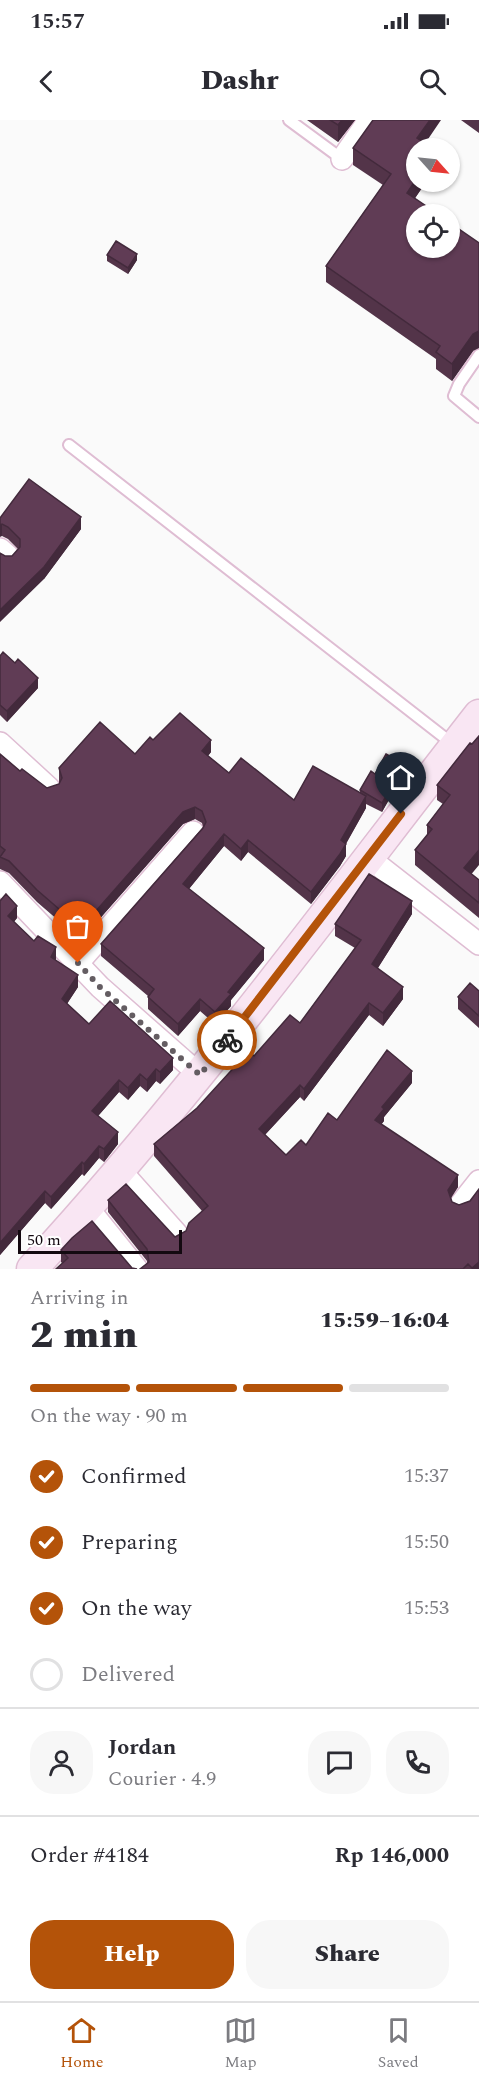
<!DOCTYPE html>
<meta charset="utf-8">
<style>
:root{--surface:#fff;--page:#f7f7f7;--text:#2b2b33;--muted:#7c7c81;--line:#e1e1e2;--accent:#b45309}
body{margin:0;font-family:Spectral,serif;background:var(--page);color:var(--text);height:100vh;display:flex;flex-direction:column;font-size:22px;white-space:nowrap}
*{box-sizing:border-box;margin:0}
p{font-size:20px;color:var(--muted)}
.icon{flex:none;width:33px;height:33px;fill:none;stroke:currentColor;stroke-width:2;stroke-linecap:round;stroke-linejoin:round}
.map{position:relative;height:1149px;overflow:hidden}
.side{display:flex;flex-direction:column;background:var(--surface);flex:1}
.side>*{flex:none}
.needle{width:39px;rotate:117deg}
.buttons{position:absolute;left:406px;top:18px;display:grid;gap:12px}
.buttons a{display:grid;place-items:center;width:54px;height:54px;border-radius:50%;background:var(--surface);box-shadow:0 2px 4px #0004;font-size:30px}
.scale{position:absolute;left:18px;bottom:15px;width:164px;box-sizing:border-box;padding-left:6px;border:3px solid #130910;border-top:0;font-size:16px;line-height:21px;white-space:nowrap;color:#130910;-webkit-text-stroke:4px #fff;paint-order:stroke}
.pin{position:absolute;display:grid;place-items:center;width:51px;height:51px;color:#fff;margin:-62px -26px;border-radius:50% 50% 50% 0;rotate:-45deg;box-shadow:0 0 6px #0007}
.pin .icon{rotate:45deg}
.courier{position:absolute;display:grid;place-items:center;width:60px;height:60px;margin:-30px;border:4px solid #b45309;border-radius:50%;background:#fff;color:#222;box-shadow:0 2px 8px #0007}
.head em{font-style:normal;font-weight:800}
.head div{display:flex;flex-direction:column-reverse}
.head{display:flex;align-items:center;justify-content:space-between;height:102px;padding:0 30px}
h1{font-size:39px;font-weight:800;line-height:45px}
.bar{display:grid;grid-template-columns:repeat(4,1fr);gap:9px 6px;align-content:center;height:72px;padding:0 30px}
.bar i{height:8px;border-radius:4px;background:var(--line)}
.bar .on{background:var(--accent)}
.bar p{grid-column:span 4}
.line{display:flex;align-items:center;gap:15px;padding:0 30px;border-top:2px solid var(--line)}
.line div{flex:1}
.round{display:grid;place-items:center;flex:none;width:63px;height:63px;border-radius:24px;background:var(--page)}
ol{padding:0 30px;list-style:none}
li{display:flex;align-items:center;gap:18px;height:66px}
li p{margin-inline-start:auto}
li .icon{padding:6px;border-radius:50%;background:var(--accent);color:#fff;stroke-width:4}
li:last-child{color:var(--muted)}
li i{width:33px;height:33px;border:3px solid var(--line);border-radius:50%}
.cta{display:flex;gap:12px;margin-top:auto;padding:12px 30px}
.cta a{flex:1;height:69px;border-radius:24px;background:var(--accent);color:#fff;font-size:24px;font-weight:800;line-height:69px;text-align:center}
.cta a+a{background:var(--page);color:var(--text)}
.status{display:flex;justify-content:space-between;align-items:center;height:42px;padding:0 30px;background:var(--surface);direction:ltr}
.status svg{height:16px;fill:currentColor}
header{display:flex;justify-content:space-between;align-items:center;height:78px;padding:0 30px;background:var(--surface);font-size:27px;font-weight:800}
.dock{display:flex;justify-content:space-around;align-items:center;height:84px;border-top:2px solid var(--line);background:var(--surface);font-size:16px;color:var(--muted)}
.dock a{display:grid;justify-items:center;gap:3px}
.dock .on{color:var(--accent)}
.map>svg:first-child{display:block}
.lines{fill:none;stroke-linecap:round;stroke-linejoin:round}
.service-casing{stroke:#dfbdd3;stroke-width:14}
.minor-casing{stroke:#dfbdd3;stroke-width:24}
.secondary-casing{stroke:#dfbdd3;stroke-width:33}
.service{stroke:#fff;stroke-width:10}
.minor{stroke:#fff;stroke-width:21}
.secondary{stroke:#f9e6f3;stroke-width:30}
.wall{fill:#533449}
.shaded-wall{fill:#432a3c}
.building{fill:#603c55;stroke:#432a3c;stroke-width:1.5}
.done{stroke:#645d62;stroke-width:6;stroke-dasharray:0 10.8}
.route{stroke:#b45309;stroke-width:8}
</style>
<div class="status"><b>15:57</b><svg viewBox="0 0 49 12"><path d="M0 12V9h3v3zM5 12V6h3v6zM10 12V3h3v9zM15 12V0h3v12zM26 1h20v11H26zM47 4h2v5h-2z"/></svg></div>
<header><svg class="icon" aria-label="back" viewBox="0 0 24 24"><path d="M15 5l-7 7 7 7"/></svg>Dashr<svg class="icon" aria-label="search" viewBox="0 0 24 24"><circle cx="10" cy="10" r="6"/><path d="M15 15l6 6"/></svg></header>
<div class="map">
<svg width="479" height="1149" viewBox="0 0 479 1149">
<rect width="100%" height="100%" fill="#fafafa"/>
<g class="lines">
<g class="service-casing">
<path id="service" d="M 289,0 L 342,39
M 479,235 L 459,264 L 454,276 L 479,297
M 69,325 L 454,625"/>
</g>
<g class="minor-casing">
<path id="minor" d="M 342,39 L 369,0
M 0,429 L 8,436
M 0,623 L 49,668
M 369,738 L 479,824
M 0,762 L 100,867 L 200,955
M 78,843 L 193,712
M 120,1050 L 177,1114
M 460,1085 L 479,1061
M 88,1088 L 137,1149"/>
</g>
<g class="secondary-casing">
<path id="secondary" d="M 32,1149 C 193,974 333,782 479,595"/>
</g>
<use href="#service" class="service"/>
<use href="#minor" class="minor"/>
<use href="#secondary" class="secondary"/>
</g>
<path class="wall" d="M 307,0 L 355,0 L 338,22 Z
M 461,0 L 479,0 L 479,13 Z
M 425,23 L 426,62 L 415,78 L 473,231 L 452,261 L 436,249 L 436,239 L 326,162 L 326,146 L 383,65 L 353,45 L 353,28 Z
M 107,135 L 137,140 L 128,154 L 107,141 Z
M 0,398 L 81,409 L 44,459 L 5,436 L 12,436 L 18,429 L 8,419 L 2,416 Z
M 0,536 L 38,568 L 7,602 L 0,595 Z
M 153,620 L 211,632 L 208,636 L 229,653 L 294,680 L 360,673 L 360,670 L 375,654 L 404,653 L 382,692 L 366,684 L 366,688 L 346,724 L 346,736 L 340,746 L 311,784 L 248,732 L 241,741 L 224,726 L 189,769 L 264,840 L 231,880 L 231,886 L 215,904 L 200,891 L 178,916 L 148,889 L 148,876 L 101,836 L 101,824 L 203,707 L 202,703 L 195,699 L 183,704 L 81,820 L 37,782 L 9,753 L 0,749 L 0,634 L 20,651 L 47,668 L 59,664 L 59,648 L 135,634 Z
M 470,623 L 471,754 L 479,760 L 479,798 L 415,745 L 415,730 L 427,715 L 427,705 L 443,684 L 437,680 L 437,665 Z
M 0,781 L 17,798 L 14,802 L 34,821 L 56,839 L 55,841 L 78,867 L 67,884 L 89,904 L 173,950 L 160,964 L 156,961 L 147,972 L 140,966 L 128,980 L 119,972 L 98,996 L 118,1024 L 104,1042 L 99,1038 L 84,1056 L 82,1054 L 51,1089 L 45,1083 L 0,1135 Z
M 412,794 L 378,848 L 403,879 L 383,906 L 369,895 L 304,981 L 300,977 L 265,1015 L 286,1035 L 306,1025 L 337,1000 L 412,963 L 384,997 L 384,1001 L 381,1004 L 458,1067 L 450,1078 L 452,1082 L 459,1085 L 470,1081 L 479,1149 L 140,1149 L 147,1143 L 147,1141 L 108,1092 L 108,1080 L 175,1117 L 186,1111 L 202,1091 L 154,1036 L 154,1024 L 197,988 L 254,936 L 300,903 L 355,828 L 335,816 L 335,804 Z
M 479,871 L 479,908 L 458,889 L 458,877 Z
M 61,1130 L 132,1148 L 62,1143 L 61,1142 Z"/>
<path class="shaded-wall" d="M 342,0 L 355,0 L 338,22 L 338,5 Z
M 430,0 L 441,0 L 422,28 L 417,18 Z
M 417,58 L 417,62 L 426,62 L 407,90 L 407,73 Z
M 137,134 L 137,140 L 128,154 L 128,148 Z
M 479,211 L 479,228 L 473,231 L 452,261 L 452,244 L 473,214 Z
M 81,397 L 81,409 L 44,459 L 0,502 L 0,490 Z
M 2,404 L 2,416 L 0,417 L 0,405 Z
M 38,558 L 38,568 L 7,602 L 7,591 Z
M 211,620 L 211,632 L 202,643 L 202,631 Z
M 404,644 L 404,653 L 382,692 L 382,683 Z
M 366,676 L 366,688 L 341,732 L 341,720 Z
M 195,687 L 195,699 L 183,704 L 81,820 L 81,808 L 183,692 Z
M 224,714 L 224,726 L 183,776 L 183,764 Z
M 248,720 L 248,732 L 241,741 L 241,729 Z
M 346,724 L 346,736 L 340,746 L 311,784 L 311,772 Z
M 479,730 L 479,745 L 464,763 L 464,748 Z
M 412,781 L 412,794 L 372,857 L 372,844 Z
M 17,786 L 17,798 L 8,808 L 8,796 Z
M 56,827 L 56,839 L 51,850 L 51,837 Z
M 264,828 L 264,840 L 231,880 L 231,886 L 215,904 L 215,892 L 228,872 Z
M 78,855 L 78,867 L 62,891 L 62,879 Z
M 403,867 L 403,879 L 383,906 L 383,893 Z
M 200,879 L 200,891 L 178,916 L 178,904 Z
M 369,883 L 369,895 L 304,981 L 304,969 Z
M 173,938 L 173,950 L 160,964 L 160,952 Z
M 156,949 L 156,961 L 147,972 L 147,960 Z
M 412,951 L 412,963 L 384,997 L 384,1001 L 375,1013 L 375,1000 L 382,987 Z
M 140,954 L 140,966 L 128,980 L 128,968 Z
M 119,960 L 119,972 L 92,1003 L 92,991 Z
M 300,965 L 300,977 L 259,1021 L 259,1009 Z
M 118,1012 L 118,1024 L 104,1042 L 104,1029 Z
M 99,1026 L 99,1038 L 84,1056 L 84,1044 Z
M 82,1042 L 82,1054 L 51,1089 L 51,1077 Z
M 458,1055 L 458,1067 L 448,1083 L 448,1070 Z
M 45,1071 L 45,1083 L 0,1135 L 0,1123 Z
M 479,1142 L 479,1149 L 472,1149 L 472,1148 Z"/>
<path class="building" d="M 330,0 L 342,0 L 338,5 Z
M 373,0 L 430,0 L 417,18 L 433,28 L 417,28 L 417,58 L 407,73 L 438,94 L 417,94 L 417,128 L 450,128 L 450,103 L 479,123 L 479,211 L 473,214 L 452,244 L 436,232 L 440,226 L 326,146 L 391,54 L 353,28 Z
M 116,121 L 137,134 L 128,148 L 107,135 Z
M 29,359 L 81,397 L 44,447 L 0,490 L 0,433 L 5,436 L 12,436 L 20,427 L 20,419 L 8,407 L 2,404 L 0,405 L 0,398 Z
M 3,532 L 15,543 L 18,539 L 38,558 L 7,591 L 0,585 L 0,536 Z
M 180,593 L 211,620 L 202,631 L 229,653 L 241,638 L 294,680 L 313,646 L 366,676 L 341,720 L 346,724 L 340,734 L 311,772 L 248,720 L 241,729 L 224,714 L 183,764 L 264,828 L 228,872 L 231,874 L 215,892 L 200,879 L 178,904 L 148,877 L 154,869 L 101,824 L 203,708 L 206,702 L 202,691 L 195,687 L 183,692 L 81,808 L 37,770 L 9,741 L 0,737 L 5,730 L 0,726 L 0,634 L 20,651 L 22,649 L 47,668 L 59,664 L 62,658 L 59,648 L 100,602 L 135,634 L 150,617 L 153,620 Z
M 479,616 L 479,730 L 464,748 L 479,760 L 479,783 L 415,730 L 432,709 L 427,705 L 450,675 L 437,665 L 470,623 L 472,624 Z
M 386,634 L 404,644 L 382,683 L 360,670 L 371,651 L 375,654 Z
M 369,754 L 412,781 L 372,844 L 403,867 L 383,893 L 369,883 L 304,969 L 300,965 L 259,1009 L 286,1035 L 301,1020 L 306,1025 L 328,993 L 337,1000 L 387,930 L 412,951 L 382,987 L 384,989 L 375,1000 L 458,1055 L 448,1070 L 452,1082 L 459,1085 L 470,1081 L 479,1069 L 479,1142 L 472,1148 L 468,1144 L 463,1149 L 140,1149 L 149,1142 L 147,1129 L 108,1080 L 126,1064 L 175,1117 L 186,1111 L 189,1103 L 208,1086 L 154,1024 L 197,988 L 249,931 L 254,936 L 290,895 L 300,903 L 361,820 L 335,804 Z
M 6,774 L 17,786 L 8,796 L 34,821 L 38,816 L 56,827 L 51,837 L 78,855 L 62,879 L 89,904 L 110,881 L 173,938 L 160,952 L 156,949 L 147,960 L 140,954 L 128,968 L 119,960 L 92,991 L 118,1012 L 104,1029 L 99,1026 L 84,1044 L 82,1042 L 51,1077 L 45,1071 L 0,1123 L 0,781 Z
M 470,863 L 479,871 L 479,896 L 458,877 Z
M 92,1101 L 132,1148 L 137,1149 L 56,1149 L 68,1138 L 61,1130 L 72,1118 Z"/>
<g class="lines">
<path class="done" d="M 78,843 L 100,867 L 200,955 L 227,920"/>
<path class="route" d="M 227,920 L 401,694"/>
</g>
</svg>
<div class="buttons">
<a><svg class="needle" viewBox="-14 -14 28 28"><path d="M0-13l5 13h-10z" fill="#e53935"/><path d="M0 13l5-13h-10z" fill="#7c7c81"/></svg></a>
<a><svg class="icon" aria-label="locate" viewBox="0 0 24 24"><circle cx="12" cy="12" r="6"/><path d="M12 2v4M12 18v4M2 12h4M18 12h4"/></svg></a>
</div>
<div class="scale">50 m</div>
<div class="pin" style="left:78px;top:843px;background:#ea580c"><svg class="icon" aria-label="bag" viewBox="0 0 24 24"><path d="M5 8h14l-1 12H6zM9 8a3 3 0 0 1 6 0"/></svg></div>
<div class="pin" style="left:401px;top:694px;background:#1f2937"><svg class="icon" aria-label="home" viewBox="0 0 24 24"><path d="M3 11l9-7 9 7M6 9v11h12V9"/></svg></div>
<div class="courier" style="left:227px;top:920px"><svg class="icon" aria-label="bike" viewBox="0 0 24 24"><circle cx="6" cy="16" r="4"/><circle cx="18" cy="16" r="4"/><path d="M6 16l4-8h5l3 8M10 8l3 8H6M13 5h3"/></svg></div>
</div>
<section class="side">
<div class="head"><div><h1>2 min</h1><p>Arriving in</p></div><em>15:59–16:04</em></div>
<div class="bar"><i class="on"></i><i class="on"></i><i class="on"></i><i></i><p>On the way · 90 m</p></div>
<ol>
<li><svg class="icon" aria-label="check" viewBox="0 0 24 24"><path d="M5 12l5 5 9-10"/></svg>Confirmed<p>15:37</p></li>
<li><svg class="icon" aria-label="check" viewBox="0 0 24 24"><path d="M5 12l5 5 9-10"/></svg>Preparing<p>15:50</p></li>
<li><svg class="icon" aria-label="check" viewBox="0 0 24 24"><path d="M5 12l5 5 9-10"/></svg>On the way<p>15:53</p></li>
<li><i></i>Delivered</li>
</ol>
<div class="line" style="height:108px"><a class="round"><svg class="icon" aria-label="person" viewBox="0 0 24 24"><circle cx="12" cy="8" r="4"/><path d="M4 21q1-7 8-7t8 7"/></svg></a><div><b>Jordan</b><p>Courier · 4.9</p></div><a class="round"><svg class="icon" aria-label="chat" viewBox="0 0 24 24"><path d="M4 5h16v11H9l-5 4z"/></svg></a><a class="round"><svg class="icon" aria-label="phone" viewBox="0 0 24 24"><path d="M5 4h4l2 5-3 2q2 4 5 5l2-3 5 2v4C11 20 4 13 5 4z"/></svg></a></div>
<div class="line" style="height:78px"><div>Order #4184</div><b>Rp 146,000</b></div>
<div class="cta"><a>Help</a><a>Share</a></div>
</section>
<nav class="dock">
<a class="on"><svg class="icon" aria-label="home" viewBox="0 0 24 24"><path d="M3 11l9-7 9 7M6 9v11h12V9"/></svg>Home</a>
<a><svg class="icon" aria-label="map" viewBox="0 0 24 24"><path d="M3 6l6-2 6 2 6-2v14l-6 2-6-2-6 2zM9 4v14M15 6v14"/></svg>Map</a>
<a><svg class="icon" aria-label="saved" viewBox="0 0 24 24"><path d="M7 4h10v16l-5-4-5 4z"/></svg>Saved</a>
</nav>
